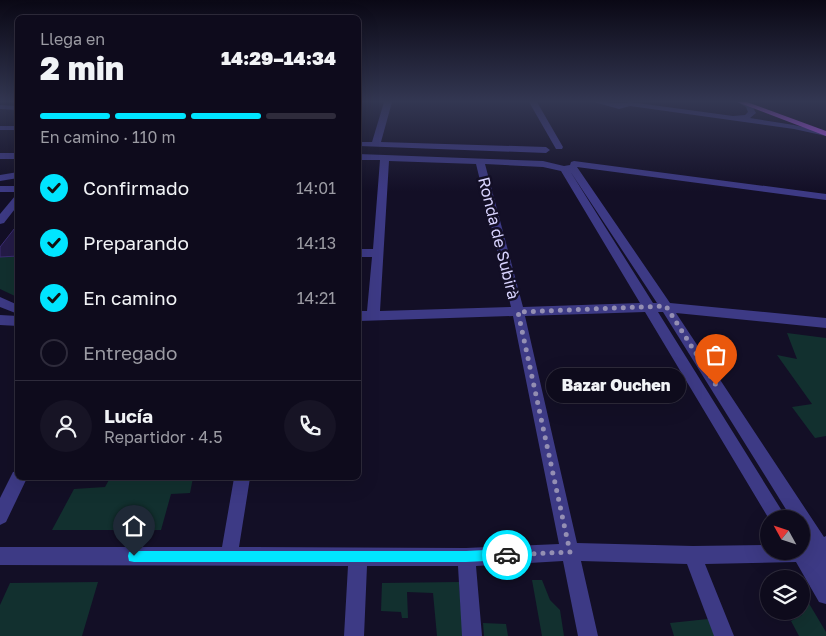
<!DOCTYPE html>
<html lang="es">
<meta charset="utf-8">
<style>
:root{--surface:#0e0b1c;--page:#171425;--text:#f1f3f6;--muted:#9b9ba3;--line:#2e2b3b;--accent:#00e5ff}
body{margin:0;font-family:"Golos Text",sans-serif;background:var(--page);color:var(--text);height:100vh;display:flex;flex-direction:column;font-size:19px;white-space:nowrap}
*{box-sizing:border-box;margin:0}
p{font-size:16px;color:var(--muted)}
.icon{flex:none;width:28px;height:28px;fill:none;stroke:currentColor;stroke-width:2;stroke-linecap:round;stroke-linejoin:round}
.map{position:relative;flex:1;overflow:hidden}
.sheet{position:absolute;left:15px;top:15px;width:346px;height:465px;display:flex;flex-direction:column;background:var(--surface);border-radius:8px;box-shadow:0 5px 20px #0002,0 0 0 1px var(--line)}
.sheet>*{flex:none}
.needle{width:32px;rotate:310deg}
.fabs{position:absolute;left:760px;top:510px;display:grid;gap:10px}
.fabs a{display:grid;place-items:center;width:50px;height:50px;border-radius:50%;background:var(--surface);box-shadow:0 5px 20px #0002,0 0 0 1px var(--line);font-size:25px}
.pin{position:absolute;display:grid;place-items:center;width:42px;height:42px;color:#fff;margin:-51px -21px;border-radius:50% 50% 50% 0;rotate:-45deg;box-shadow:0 0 5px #0007}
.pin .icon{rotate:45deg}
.courier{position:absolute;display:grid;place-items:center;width:50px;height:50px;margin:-25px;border:4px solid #00e5ff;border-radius:50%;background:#fff;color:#222;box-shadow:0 1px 6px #0007}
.bubble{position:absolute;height:35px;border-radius:18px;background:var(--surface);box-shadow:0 5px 20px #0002,0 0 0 1px var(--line);font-size:16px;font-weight:800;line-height:35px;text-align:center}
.overview em{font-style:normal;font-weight:800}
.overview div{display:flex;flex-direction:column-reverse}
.overview{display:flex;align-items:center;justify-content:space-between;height:85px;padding:0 25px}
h1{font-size:32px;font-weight:800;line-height:38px}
.bar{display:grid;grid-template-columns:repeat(4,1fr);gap:8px 5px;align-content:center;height:60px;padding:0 25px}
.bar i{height:6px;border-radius:4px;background:var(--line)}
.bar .selected{background:var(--accent)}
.bar p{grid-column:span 4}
.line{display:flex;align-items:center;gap:12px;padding:0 25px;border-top:1px solid var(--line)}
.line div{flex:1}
.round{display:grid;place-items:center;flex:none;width:52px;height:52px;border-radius:26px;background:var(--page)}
ol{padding:0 25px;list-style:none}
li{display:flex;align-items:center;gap:15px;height:55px}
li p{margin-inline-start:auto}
li .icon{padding:5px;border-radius:50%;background:var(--accent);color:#111;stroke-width:4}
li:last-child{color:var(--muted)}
li i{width:28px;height:28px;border:2px solid var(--line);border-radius:50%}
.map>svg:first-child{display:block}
.green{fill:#12302f}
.building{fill:#241b47;stroke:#3b2d73}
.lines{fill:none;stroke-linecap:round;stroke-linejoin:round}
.minor{fill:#3d3a85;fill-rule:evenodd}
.primary{fill:#c25bff;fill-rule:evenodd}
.route{fill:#00e5ff}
.done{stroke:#948fb3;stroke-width:5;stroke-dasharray:0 9}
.labels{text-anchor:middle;stroke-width:5;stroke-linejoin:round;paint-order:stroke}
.street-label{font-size:16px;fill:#d9d4ff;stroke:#130f26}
</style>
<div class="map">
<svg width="826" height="636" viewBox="0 0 826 636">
<rect width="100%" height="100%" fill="#130f26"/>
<path class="green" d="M 17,256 L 17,297 L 0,289 L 0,257 Z
M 787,333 L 826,338 L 826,436 L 815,438 L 792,407 L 812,404 L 777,355 L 797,359 Z
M 110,478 L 193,478 L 190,493 L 171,494 L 161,530 L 52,530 L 74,489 L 105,487 Z
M 532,580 L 542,580 L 550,600 L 560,610 L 564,636 L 542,636 Z
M 98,582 L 82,636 L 0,636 L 0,605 L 10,583 Z
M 459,582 L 463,636 L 437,636 L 433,593 L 407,592 L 408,618 L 402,618 L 401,612 L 381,611 L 382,583 Z
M 801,590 L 826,632 L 826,636 L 799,636 L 791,621 L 802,615 L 800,611 Z
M 708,619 L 715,636 L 674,636 L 670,623 Z
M 483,623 L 506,624 L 508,636 L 484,636 Z"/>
<path class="building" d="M 18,224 L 18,256 L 0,257 L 0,247 Z"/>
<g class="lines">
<path class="minor" d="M 384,102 L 392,102 L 381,142 L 546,147 L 550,150 L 546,153 L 359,146 L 359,142 L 372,142 Z
M 529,102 L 537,102 L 563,147 L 562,149 L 556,149 Z
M 594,102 C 607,101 618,105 630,102 L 733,116 L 745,115 L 748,112 L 746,107 L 739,103 C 748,99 752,105 756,113 L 750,118 L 794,125 L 826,132 L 826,136 L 794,129 L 630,106 L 619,109 Z
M 0,105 L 18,106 L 18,110 L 0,109 Z
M 0,126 L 18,126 L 18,130 L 0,130 Z
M 0,153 L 18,153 L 18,159 L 0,159 Z
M 359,154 L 543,161 L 564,166 L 570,165 L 571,162 L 574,161 L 826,194 L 826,200 L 577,167 L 670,303 L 826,318 L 826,328 L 676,313 L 824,537 L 826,536 L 826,604 L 819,602 L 796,562 L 705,564 L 734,636 L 714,636 L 687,564 L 581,561 L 598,636 L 578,636 L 563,561 L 476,566 L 482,636 L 462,636 L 458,566 L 367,566 L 364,636 L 344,636 L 348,566 L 0,565 L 0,547 L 222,547 L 234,478 L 250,478 L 239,547 L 466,548 L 559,544 L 513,316 L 359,321 L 359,311 L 367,311 L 372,257 L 359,257 L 359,249 L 373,249 L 380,160 L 359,160 ZM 389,161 L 476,164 L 511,307 L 380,311 ZM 485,164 L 543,167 L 561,171 L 640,303 L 523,307 ZM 570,171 L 657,303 L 653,303 ZM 645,312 L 769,519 L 787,519 L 658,312 L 663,312 L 792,519 L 801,519 L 801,533 L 807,542 L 801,543 L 801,551 L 769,551 L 769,545 L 693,546 L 577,543 L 525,316 Z
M 18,172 L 18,178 L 0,181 L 0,175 Z
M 0,186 L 18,186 L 18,192 L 0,192 Z
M 18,195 L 18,205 L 4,223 L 0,224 L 0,214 L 15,196 Z
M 0,297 L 18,305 L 18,314 L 0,307 Z
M 0,315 L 18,316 L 18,326 L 0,325 Z
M 18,471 L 18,478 L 27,478 L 6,522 L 0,525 L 0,498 L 13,472 Z"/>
<path class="primary" d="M 737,102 L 747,102 L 826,131 L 826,136 Z"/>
</g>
<linearGradient id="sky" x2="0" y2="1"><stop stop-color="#0a0815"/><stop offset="0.53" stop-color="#333752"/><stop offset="1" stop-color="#333752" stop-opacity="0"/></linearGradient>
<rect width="826" height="191" fill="url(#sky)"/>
<path class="route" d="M 507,549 L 511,550 L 512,555 L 511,559 L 507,560 L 466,562 L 134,562 L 129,561 L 128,556 L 129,552 L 134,551 L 466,551 Z"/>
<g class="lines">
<path class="done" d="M 507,555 L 570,552 L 518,312 L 666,306 L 716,385"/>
</g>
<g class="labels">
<g class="street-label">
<text transform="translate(499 238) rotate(76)" y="6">Ronda de Subirà</text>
</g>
</g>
</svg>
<div class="fabs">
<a><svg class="needle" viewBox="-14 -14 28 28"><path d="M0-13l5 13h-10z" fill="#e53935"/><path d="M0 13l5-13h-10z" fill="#9b9ba3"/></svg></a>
<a><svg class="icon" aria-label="layers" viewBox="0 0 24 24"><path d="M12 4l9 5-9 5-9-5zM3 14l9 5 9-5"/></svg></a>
</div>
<div class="pin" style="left:716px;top:385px;background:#ea580c"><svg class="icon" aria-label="bag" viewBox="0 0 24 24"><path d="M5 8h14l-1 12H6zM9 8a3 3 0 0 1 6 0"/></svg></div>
<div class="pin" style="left:134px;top:556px;background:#1f2937"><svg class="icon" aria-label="home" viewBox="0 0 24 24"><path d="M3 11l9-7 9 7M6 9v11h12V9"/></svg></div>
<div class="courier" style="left:507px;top:555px"><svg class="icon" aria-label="car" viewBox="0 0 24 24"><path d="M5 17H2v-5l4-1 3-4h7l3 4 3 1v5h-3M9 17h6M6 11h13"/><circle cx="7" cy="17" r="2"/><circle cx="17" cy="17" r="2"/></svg></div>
<div class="bubble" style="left:546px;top:368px;width:140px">Bazar Ouchen</div>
<section class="sheet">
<div class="overview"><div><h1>2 min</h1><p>Llega en</p></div><em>14:29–14:34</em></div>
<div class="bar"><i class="selected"></i><i class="selected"></i><i class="selected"></i><i></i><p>En camino · 110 m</p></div>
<ol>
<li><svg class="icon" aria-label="check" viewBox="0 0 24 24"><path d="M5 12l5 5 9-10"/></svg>Confirmado<p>14:01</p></li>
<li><svg class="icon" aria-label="check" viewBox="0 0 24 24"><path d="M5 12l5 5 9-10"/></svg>Preparando<p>14:13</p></li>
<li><svg class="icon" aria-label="check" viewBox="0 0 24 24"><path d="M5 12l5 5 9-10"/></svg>En camino<p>14:21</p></li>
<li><i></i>Entregado</li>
</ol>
<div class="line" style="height:90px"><a class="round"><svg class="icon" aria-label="person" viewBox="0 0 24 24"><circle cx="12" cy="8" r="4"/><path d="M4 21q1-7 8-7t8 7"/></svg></a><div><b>Lucía</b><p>Repartidor · 4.5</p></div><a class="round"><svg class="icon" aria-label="phone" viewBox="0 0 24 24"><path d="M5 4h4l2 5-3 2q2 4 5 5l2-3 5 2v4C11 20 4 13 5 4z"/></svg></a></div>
</section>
</div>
